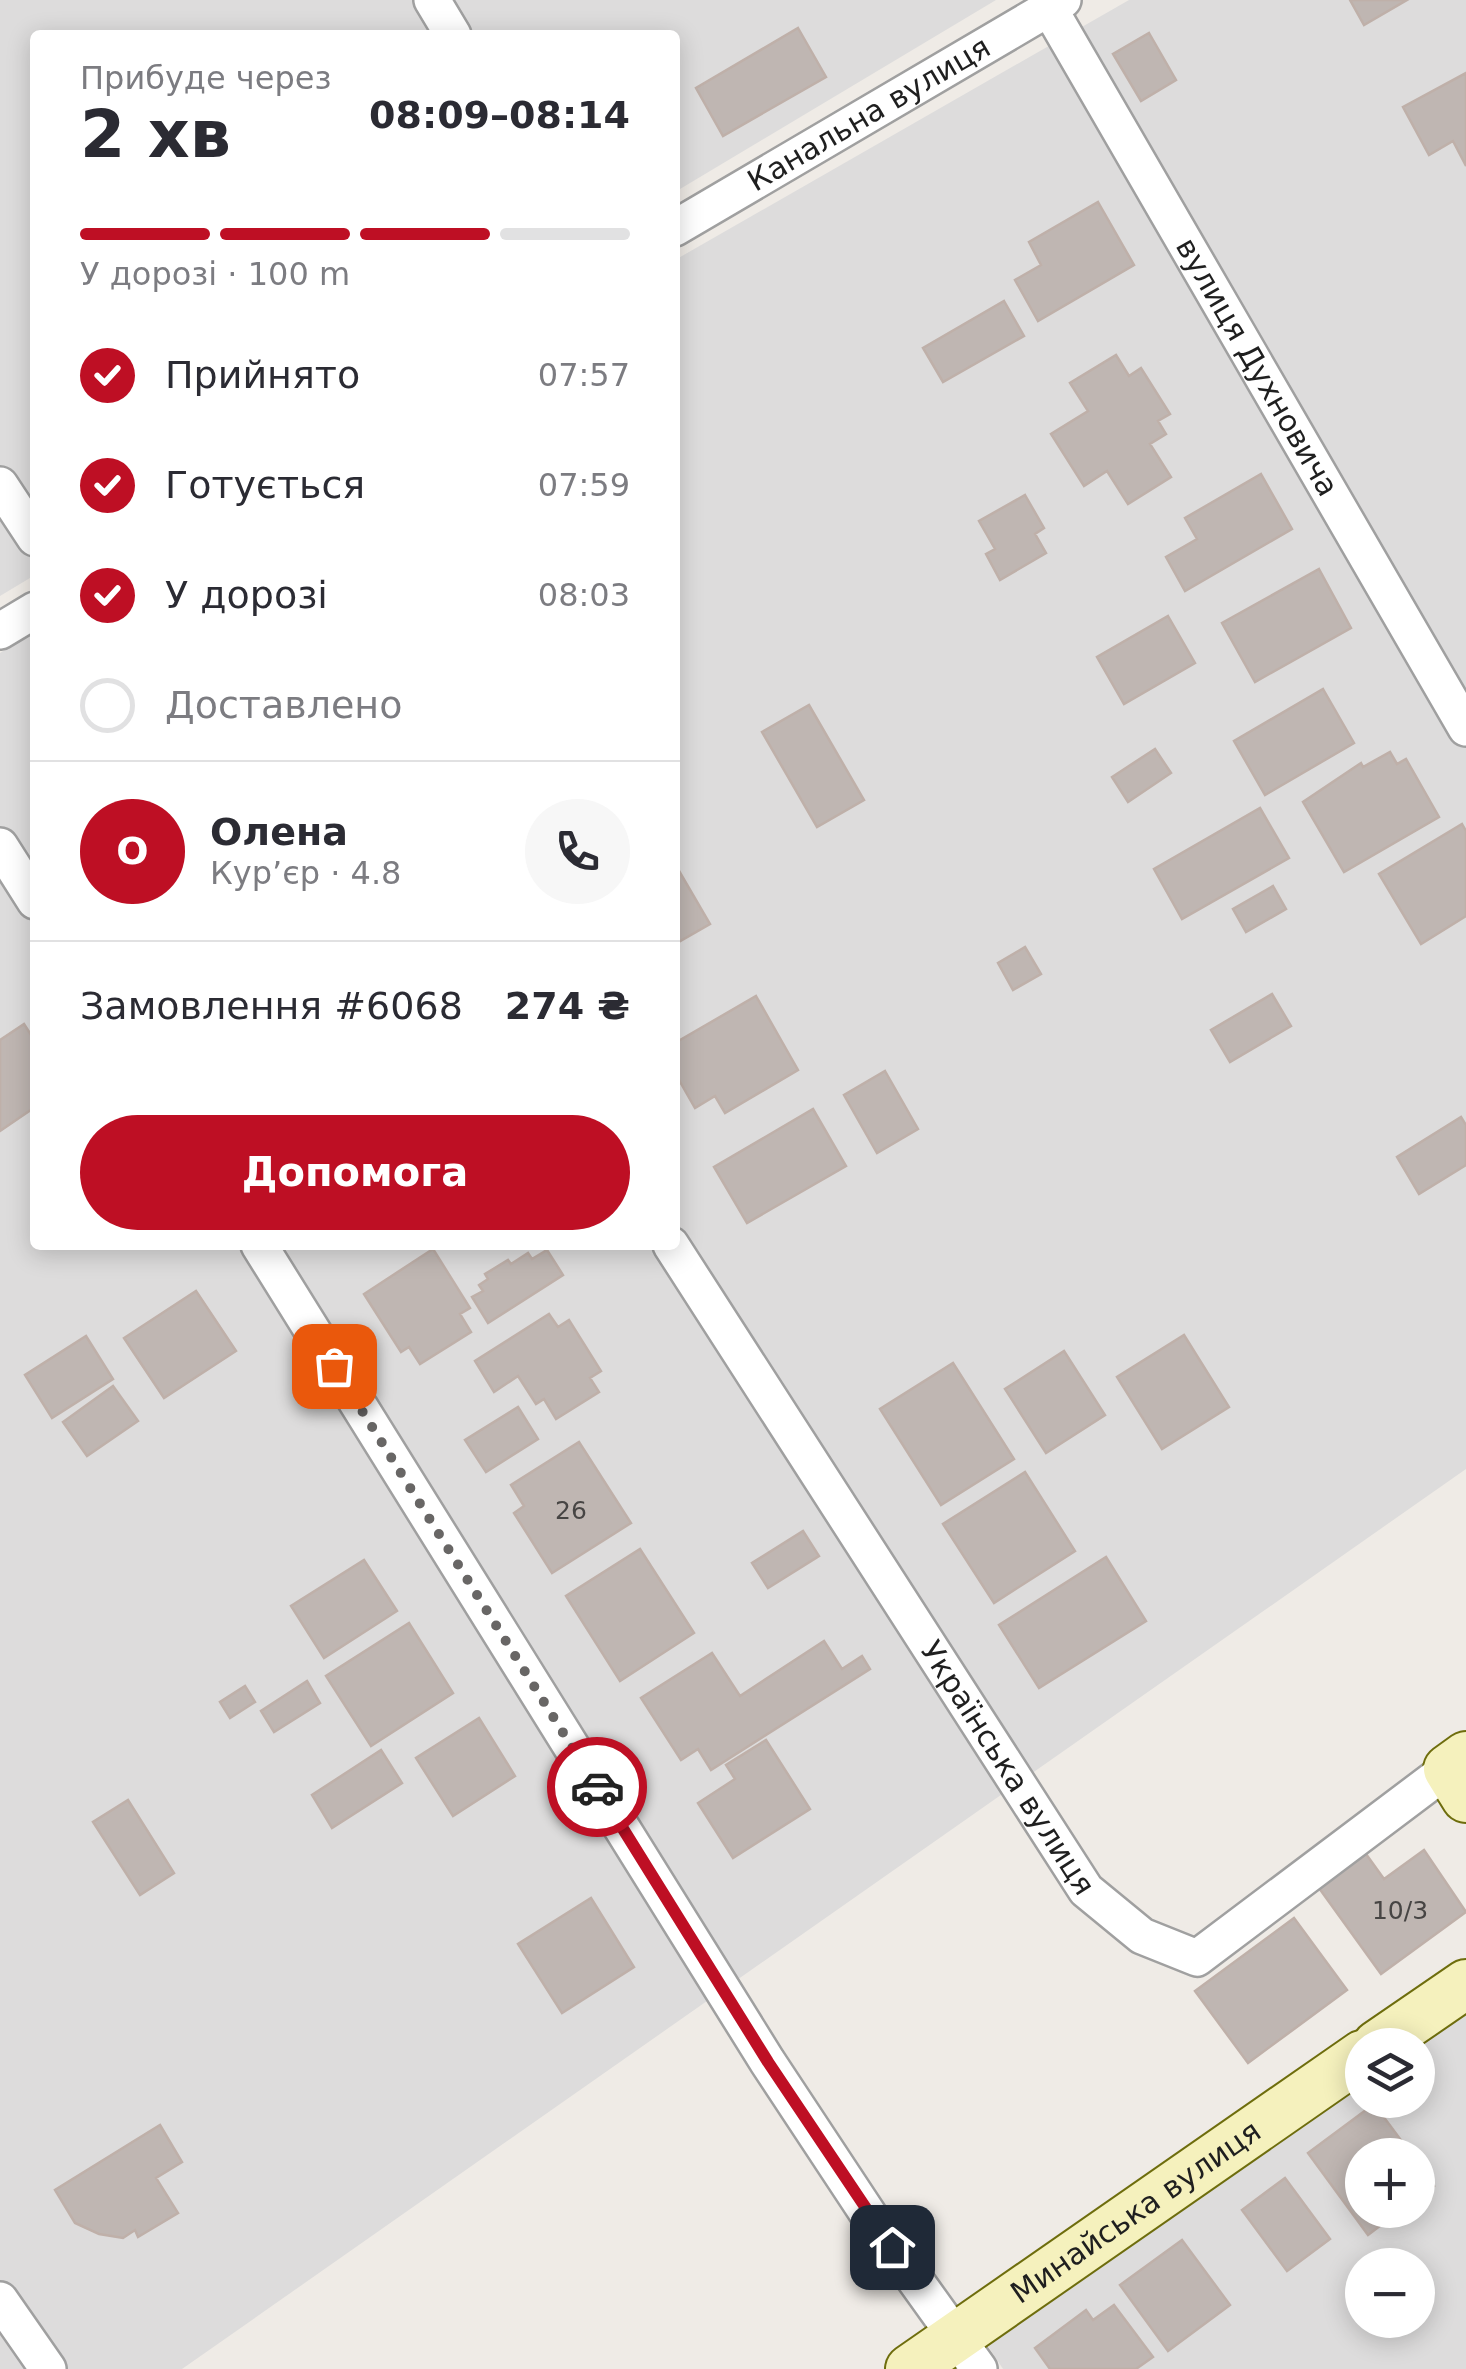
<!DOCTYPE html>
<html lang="uk">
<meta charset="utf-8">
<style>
:root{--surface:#fff;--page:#f7f7f7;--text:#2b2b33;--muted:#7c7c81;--line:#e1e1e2;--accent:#be0f24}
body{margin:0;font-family:"DejaVu Sans",sans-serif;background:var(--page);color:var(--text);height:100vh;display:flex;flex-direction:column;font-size:38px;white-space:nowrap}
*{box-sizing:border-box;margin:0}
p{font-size:32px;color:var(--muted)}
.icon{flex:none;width:55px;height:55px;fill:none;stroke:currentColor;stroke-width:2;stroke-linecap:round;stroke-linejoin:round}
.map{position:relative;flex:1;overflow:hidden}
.side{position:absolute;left:30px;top:30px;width:650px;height:1220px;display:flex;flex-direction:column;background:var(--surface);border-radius:10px;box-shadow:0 5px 25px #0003}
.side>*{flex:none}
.controls{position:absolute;left:1345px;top:2028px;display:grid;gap:20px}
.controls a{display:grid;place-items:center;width:90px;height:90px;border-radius:50%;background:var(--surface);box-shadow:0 5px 25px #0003;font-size:50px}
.pin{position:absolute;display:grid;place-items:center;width:85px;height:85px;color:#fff;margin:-42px;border-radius:20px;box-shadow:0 5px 15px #0006}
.courier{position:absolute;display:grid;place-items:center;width:100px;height:100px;margin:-50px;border:8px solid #be0f24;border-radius:50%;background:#fff;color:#222;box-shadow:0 2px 12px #0007}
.summary em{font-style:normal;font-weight:600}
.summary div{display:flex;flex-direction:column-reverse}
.summary{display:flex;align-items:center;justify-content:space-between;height:170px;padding:0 50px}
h1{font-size:65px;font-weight:600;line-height:75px}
.bar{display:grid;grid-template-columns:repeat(4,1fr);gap:15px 10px;align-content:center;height:120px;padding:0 50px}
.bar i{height:12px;border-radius:8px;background:var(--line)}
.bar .selected{background:var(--accent)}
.bar p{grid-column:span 4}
.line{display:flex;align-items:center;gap:25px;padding:0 50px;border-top:2px solid var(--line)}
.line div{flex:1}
.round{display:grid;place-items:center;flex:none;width:105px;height:105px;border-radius:52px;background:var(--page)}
ol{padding:0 50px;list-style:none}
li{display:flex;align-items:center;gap:30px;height:110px}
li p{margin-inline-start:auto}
li .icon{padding:10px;border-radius:50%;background:var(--accent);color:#fff;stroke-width:4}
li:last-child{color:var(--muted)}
li i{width:55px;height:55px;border:5px solid var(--line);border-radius:50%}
.cta{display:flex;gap:20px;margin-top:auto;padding:20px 50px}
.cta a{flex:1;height:115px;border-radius:60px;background:var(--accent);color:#fff;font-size:40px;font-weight:600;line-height:115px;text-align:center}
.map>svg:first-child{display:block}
.residential{fill:#dddcdc;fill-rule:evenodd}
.building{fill:#bfb6b2;stroke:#bfb0a9;stroke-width:2.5}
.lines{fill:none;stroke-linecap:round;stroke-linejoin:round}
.street-casing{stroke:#a0a0a0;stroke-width:40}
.secondary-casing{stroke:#6e6d0d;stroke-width:52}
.street{stroke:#fff;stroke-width:35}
.secondary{stroke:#f5f1bd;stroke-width:48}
.done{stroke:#686665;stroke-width:10;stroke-dasharray:0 18}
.route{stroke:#be0f24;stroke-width:12}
.labels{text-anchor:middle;stroke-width:8;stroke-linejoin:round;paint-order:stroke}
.number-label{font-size:25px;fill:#474544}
.street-label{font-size:30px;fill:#1f1f1f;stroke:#fff}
</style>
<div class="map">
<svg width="1466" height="2369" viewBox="0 0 1466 2369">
<rect width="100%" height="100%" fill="#efebe6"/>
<path class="residential" d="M 0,0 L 996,0 L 675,192 L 675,35 L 35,35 L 35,575 L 0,596 Z
M 1129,0 L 1466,0 L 1466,1469 L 182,2369 L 0,2369 L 0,653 L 35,631 L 35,1245 L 675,1245 L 675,260 Z
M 1466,2009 L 1466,2369 L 1003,2369 L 986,2343 L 1362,2081 L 1362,2100 L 1418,2100 L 1418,2045 ZM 1362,2155 L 1418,2155 L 1418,2210 L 1362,2210 ZM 1362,2265 L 1418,2265 L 1418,2320 L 1362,2320 Z"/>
<path class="building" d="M 1350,0 L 1407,0 L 1364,25 Z
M 798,28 L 826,77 L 723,136 L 696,88 Z
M 1149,33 L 1176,80 L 1141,101 L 1113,54 Z
M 1466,73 L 1466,166 L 1453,141 L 1429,155 L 1403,107 Z
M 1098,202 L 1134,265 L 1038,321 L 1015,280 L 1041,265 L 1029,242 Z
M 1004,301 L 1024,336 L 943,382 L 923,348 Z
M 1116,355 L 1129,376 L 1141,368 L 1170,414 L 1158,421 L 1166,434 L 1150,444 L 1171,477 L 1128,504 L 1107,471 L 1084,486 L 1051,434 L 1088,411 L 1070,383 Z
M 1261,474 L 1292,529 L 1185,591 L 1166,557 L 1197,539 L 1185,518 Z
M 1025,495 L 1044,528 L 1035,534 L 1046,553 L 1000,580 L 986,554 L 995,549 L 979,521 Z
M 1319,569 L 1351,628 L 1255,682 L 1222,623 Z
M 1168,616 L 1195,663 L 1124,704 L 1097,657 Z
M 1323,689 L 1354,743 L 1265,795 L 1234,741 Z
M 809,705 L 864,800 L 817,827 L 762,732 Z
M 1155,749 L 1171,773 L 1128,802 L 1112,777 Z
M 1390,752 L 1397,764 L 1406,759 L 1439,817 L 1344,872 L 1303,802 L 1361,763 L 1363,767 Z
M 1260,808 L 1289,858 L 1182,919 L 1154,869 Z
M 1462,824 L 1466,831 L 1466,916 L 1421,944 L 1379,874 Z
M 675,864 L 710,924 L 675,944 Z
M 1273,886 L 1286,909 L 1246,932 L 1233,909 Z
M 1025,947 L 1041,974 L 1013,990 L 998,963 Z
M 1272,994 L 1291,1026 L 1230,1062 L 1211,1030 Z
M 756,996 L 798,1070 L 725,1113 L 715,1096 L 695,1108 L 675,1073 L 675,1043 Z
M 24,1024 L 35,1041 L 35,1107 L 0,1131 L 0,1040 Z
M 885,1071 L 918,1129 L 877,1153 L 844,1095 Z
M 813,1109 L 846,1166 L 747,1223 L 714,1167 Z
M 1461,1117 L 1466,1125 L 1466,1165 L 1419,1194 L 1397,1157 Z
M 433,1249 L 470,1308 L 460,1314 L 471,1332 L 420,1364 L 409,1347 L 401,1352 L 364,1294 Z
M 547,1250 L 563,1275 L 488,1323 L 472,1297 L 483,1291 L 479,1285 L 488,1279 L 485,1274 L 508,1260 L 511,1264 L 528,1253 L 532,1259 Z
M 196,1291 L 236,1351 L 164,1398 L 124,1338 Z
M 549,1314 L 558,1327 L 569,1320 L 601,1371 L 590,1378 L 599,1392 L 556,1419 L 544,1399 L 536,1404 L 518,1376 L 494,1392 L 475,1361 Z
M 1184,1335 L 1229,1407 L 1162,1449 L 1117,1377 Z
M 86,1336 L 113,1379 L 52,1418 L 25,1375 Z
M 1064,1351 L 1105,1415 L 1046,1453 L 1005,1389 Z
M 953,1363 L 1014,1459 L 941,1505 L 880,1409 Z
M 113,1386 L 138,1421 L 87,1456 L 63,1422 Z
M 518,1407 L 538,1439 L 486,1472 L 465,1440 Z
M 579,1442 L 631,1523 L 552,1573 L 514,1513 L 524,1506 L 511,1485 Z
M 1025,1472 L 1075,1551 L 994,1603 L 943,1524 Z
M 803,1531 L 819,1556 L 768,1588 L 752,1563 Z
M 640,1549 L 694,1633 L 620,1681 L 566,1596 Z
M 1106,1557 L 1146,1621 L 1039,1688 L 999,1625 Z
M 364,1560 L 397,1611 L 324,1658 L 291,1606 Z
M 409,1623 L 453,1693 L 371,1746 L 326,1676 Z
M 824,1641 L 842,1669 L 862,1656 L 870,1669 L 711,1770 L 698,1749 L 681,1760 L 641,1698 L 712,1653 L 740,1696 Z
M 307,1681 L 320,1703 L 274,1732 L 261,1711 Z
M 245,1686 L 255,1702 L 230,1718 L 220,1702 Z
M 479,1718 L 515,1776 L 453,1816 L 416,1758 Z
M 766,1740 L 810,1809 L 733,1858 L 698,1803 L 735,1779 L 726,1765 Z
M 381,1750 L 402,1783 L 332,1828 L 312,1795 Z
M 128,1800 L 174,1873 L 140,1895 L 93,1822 Z
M 1424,1850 L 1466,1912 L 1381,1974 L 1319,1888 L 1366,1854 L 1384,1879 Z
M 591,1898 L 634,1967 L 562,2013 L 518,1944 Z
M 1294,1918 L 1347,1990 L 1248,2063 L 1195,1991 Z
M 1374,2104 L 1412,2155 L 1362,2155 L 1362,2210 L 1401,2210 L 1368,2235 L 1308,2153 Z
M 160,2125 L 182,2162 L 156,2178 L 178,2213 L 138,2237 L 135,2230 L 123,2238 L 99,2234 L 75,2223 L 55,2190 Z
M 1418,2163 L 1434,2186 L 1418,2198 Z
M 1285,2178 L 1330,2239 L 1287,2271 L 1242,2210 Z
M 1182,2240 L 1230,2305 L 1168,2351 L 1120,2285 Z
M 1114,2305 L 1153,2357 L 1136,2369 L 1050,2369 L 1035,2348 L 1086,2310 L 1093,2320 Z"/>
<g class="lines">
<g class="street-casing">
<g id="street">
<path d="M 432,0 L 453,35"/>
<path id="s1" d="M 1049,8 L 1466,728"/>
<path id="s2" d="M 675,228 L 1063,0"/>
<path d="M 0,485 L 35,538"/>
<path d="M 0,631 L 35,610"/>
<path d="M 0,846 L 35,901"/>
<path d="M 259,1245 L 767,2061 L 870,2217 L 979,2369"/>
<path id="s3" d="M 671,1245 L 1086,1890 L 1142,1936 L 1197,1958 L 1448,1769"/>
<path d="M 0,2300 L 48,2369"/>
</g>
</g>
<g class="secondary-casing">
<g id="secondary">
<path d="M 1466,1756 L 1448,1769 L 1466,1798"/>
<path d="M 1377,2045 L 1466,1984"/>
<path id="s4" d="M 910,2369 L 1362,2055"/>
</g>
</g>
<use href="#street" class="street"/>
<use href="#secondary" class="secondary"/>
</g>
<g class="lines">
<path class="done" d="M 334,1366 L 597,1787"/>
<path class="route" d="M 597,1787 L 768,2062 L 892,2247"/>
</g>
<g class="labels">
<g class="number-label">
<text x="571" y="1519">26</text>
<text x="1400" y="1919">10/3</text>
</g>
<g class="street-label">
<text dy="10" stroke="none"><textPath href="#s2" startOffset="225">Канальна вулиця</textPath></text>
<text dy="10" stroke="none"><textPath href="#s1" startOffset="415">вулиця Духновича</textPath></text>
<text dy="10" stroke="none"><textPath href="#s3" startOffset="622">Українська вулиця</textPath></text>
<text dy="10" stroke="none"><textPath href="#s4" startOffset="275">Минайська вулиця</textPath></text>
</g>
</g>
</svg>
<div class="controls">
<a><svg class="icon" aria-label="layers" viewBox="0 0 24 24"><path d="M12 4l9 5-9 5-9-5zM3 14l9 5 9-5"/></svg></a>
<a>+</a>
<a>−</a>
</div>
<div class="pin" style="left:334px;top:1366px;background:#ea580c"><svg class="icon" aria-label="bag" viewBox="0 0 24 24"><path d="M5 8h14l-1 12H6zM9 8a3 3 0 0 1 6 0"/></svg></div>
<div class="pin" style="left:892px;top:2247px;background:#1f2937"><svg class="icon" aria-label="home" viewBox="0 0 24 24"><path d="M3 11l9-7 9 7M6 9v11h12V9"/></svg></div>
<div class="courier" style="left:597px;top:1787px"><svg class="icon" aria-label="car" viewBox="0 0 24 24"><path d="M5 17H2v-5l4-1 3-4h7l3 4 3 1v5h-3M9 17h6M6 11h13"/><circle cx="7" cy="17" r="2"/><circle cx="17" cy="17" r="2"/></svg></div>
<section class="side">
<div class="summary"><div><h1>2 хв</h1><p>Прибуде через</p></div><em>08:09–08:14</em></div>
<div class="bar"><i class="selected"></i><i class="selected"></i><i class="selected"></i><i></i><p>У дорозі · 100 m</p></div>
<ol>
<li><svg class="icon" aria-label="check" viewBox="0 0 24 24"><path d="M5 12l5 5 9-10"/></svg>Прийнято<p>07:57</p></li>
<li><svg class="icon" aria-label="check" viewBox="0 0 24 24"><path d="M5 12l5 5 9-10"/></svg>Готується<p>07:59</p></li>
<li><svg class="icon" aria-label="check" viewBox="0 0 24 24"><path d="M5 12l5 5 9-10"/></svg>У дорозі<p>08:03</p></li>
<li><i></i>Доставлено</li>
</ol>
<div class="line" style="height:180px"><b class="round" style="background:var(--accent);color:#fff">О</b><div><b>Олена</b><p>Кур’єр · 4.8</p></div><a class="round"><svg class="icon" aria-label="phone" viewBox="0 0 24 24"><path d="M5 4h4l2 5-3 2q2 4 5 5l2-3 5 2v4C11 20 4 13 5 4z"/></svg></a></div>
<div class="line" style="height:130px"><div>Замовлення #6068</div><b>274 ₴</b></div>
<div class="cta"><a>Допомога</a></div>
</section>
</div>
